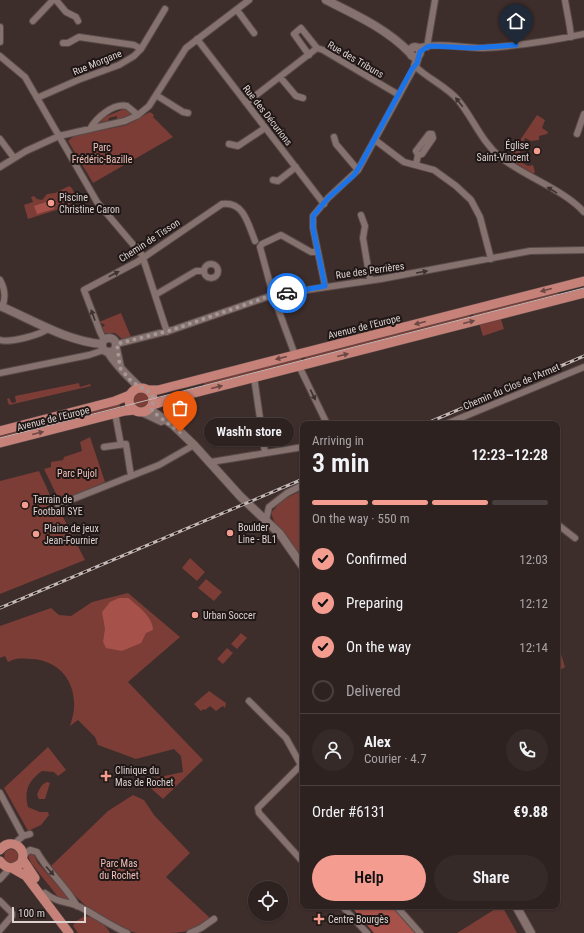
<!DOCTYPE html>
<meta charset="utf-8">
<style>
:root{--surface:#2e2220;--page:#362a29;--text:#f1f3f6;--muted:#a7a4a5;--line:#493f3e;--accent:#f59c91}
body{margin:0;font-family:"Roboto Condensed",sans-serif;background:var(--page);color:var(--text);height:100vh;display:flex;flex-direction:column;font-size:15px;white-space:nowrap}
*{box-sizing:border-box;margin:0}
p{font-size:13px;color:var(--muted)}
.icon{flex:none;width:22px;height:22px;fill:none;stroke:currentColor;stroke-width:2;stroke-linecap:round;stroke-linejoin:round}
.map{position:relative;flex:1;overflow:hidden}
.sheet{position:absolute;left:300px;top:421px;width:260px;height:488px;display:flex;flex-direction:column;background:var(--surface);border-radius:8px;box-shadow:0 1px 3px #0004,0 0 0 1px var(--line)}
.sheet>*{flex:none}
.fabs{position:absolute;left:248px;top:881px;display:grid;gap:8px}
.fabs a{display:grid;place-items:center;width:40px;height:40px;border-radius:50%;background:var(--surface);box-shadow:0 1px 3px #0004,0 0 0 1px var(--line);font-size:20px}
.scale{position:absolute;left:12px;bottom:10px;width:74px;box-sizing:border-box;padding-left:4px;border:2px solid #ddd2d0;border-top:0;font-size:11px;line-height:14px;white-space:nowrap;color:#ddd2d0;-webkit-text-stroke:3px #1f1716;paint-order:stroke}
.pin{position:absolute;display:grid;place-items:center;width:34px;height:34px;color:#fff;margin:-41px -17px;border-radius:50% 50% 50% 0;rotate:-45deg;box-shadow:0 0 4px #0007}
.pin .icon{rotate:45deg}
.courier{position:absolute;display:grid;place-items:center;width:40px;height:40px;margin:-20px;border:3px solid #1a73e8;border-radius:50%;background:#fff;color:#222;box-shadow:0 1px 5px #0007}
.bubble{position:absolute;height:28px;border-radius:14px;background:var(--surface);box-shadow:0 1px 3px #0004,0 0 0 1px var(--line);font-size:13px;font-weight:600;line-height:28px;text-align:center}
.head em{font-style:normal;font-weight:600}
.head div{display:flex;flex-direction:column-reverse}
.head{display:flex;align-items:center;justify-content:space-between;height:68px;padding:0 12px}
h1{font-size:26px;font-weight:600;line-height:30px}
.bar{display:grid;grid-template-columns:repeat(4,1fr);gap:6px 4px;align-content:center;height:48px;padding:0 12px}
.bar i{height:5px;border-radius:3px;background:var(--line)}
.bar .selected{background:var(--accent)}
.bar p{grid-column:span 4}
.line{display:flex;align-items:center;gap:10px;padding:0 12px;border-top:1px solid var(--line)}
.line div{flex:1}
.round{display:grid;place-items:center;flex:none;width:42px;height:42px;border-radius:21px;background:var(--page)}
ol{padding:0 12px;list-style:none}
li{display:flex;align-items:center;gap:12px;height:44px}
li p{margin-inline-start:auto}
li .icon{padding:4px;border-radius:50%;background:var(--accent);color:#111;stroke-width:4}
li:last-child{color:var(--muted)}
li i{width:22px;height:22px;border:2px solid var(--line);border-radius:50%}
.button{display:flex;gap:8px;margin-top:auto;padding:8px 12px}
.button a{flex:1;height:46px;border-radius:24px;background:var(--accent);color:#111;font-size:16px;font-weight:600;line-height:46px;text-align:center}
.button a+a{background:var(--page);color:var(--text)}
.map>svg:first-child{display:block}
.green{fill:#7b3d36}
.water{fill:#a65149}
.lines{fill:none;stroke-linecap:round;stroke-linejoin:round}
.street-casing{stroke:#584a48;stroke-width:8}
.secondary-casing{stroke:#584a48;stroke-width:10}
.primary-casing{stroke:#584a48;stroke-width:10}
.street{stroke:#85716e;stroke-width:6}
.secondary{stroke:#85716e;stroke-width:8}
.primary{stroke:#c68279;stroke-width:9}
.tram{stroke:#c4b8b6;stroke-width:1}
.rail-casing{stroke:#c4b8b6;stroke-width:3}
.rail{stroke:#1f1716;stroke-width:1.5;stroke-dasharray:4.5;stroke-linecap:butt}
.oneway{fill:#3e3230}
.oneway2{fill:#6a4743}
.done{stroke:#a59896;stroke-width:4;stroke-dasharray:0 7.2}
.route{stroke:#1a73e8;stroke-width:5}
.poi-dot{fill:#f59c91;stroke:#1f1716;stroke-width:1.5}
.labels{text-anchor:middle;stroke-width:4;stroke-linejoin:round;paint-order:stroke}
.street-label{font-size:10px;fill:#ddd2d0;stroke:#1f1716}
.poi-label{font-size:10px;fill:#ddd2d0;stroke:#1f1716;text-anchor:start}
.park-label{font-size:10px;fill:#f2c1ba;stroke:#1f1716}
</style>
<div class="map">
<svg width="584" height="933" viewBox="0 0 584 933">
<rect width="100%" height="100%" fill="#3d2d2b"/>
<path class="green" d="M 124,109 L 130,112 L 130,115 L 117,120 L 117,116 L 109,118 L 108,121 L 100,122 L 100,119 Z
M 150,112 L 154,115 L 153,117 L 173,137 L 93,183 L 68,141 L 74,136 L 127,125 Z
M 537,115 L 545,120 L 542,128 L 548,132 L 547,134 L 539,136 L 539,140 L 531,141 L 525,138 L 520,151 L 519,161 L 528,166 L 533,165 L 535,172 L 533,174 L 508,158 Z
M 69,186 L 72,188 L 77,200 L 70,203 L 69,206 L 28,219 L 24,205 L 33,202 L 31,197 L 34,196 L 37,199 L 42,200 L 47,194 L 55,193 Z
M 557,289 L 559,298 L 474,319 L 472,311 Z
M 469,312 L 471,320 L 306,362 L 304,354 Z
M 121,313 L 131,337 L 122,339 L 115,333 L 105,333 L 103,332 L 101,328 L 105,325 L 99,322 Z
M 500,316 L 504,329 L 483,336 L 479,323 Z
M 301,357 L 303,363 L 205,388 L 203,380 Z
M 79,383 L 80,387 L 90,384 L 91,386 L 9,405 L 7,399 L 9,398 L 12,403 L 16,402 L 15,396 Z
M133 400a8 8 0 1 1 16 0a8 8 0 1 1-16 0Z
M 119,402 L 121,410 L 52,428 L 50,419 Z
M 47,420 L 49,428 L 0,441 L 0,432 Z
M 90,437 L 105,482 L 60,502 L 44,469 L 51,467 L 51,462 L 63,460 L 64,457 L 82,451 L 80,442 Z
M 39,471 L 55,506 L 58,507 L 85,560 L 0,594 L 0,481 Z
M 303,490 L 303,558 L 275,524 L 271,513 L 282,500 Z
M 190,558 L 205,572 L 197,581 L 182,568 Z
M 206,579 L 222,592 L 214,601 L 198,588 Z
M 128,593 L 180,637 L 128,682 L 203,760 L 163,799 L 145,783 L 151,779 L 183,772 L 181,756 L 174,749 L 136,759 L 98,745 L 95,737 L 78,720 L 70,726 C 72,719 75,710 74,702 C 73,677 56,660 31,659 C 20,659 19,657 8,662 L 5,656 L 0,658 L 0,626 L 51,608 L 59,615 L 71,616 L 92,602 Z
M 241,633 L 247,638 L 237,649 L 231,644 Z
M 557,641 L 565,667 L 557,672 Z
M 227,648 L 233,653 L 223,664 L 217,659 Z
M 209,691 L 226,703 L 225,708 L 223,706 L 216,711 L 210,706 L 205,710 L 204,709 L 201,711 L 194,704 Z
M 48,747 L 66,770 L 58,776 L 54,772 L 42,771 C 28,781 24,791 28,807 L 40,812 L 48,812 L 49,815 L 41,825 L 28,831 L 4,788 Z
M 47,782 L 50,783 L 45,799 L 39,799 L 37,795 C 39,790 41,784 47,782 Z
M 133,795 L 144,800 L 154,815 L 190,853 L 166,877 L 210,918 C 192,932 184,933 162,933 C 154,933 145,933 137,933 C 103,927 71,893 49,868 L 108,811 Z
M4 856a7 7 0 1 1 14 0a7 7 0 1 1-14 0Z
M 31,854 L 34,855 L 38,863 L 71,901 L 59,898 L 31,863 L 28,856 Z
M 500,906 L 502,906 L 517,933 L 457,933 Z
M 85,916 C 96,917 107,926 110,933 L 78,933 L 73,926 L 76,921 Z"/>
<path class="water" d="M 52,200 L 54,209 L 37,214 L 34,206 Z
M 119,598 L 128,598 C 137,605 153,617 153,630 L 146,633 L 141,643 L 122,651 L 106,648 L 103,642 L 105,629 L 102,612 L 110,602 Z
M 356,906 L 392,906 L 417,933 L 374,933 L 353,909 Z"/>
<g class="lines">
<g class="street-casing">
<path id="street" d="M 56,0 L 66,12 L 76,17 L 78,21
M 565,0 C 567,13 570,24 571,37
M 237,10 L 254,33
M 33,21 L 53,0
M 0,27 L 0,42
M 197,39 L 324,204
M 63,43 L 68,43 L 79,37 L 134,45 L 141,49
M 427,47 L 435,0
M 417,48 C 434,42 464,48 484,48 C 518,46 551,41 584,34
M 309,55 L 294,34 L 301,28 L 317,48
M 0,56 L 25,77 L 97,202 L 142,255 L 167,332
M 280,77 L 296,96 L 303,98
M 156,95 L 183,112 L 188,113
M 37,98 L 78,80 L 119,65 L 134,56 L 141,49 L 165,9
M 246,103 L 317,48 L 323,50 L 399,95
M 90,129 C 96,118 113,103 127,106 L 138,115
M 577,134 L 584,114
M 334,137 L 336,144 L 358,170
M 0,139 L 14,158
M 375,140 L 404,162 L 434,170 L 456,186 L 471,200 L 480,217 L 491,259
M 229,144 L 238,146 L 265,128
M 416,165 L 418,155 L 422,154 L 433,138 L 432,134 L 429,134 L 416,151 L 418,155
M 0,167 L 26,151 L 59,136 L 125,121 L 138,115 L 149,106 L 186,48 L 249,0
M 273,180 L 278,181 L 296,167
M 361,215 L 365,226 L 363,238 L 370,280
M204 271a7 7 0 1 1 14 0a7 7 0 1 1-14 0Z
M 0,280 C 5,289 6,298 2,307
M 325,286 L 313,228 L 313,216 L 328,198 L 358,170 L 415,66 C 428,79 446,86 458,100 C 473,118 481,141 500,157 C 525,177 563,189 584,212
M 155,295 L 196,271 L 204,271
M 0,340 C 10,343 41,335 49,328
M 104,340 L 100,332 L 84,290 L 137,262 L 222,204 C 244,201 248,224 255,241
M 117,344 L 172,330 L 273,295 L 381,279 L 530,251 L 584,250
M 295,355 L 273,295 L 260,247 L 262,244 L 281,235 L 311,252 L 318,252
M 299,366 L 327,424
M 0,373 L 89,355 L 104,350
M 254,377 L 265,453
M 115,413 L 121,445
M 446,424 L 584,367
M 104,447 L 126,444 L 131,476
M 211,462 L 303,447
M 58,505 L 159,465 L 194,445
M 266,520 L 269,507 L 287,493 L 303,485
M 557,524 L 575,538
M 249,701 L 286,738 L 301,765
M 303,763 L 258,808 L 259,813 L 303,862
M 0,793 L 23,836
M 14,844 L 23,836 L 30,834
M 23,855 L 30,850 L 37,852 C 48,872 66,886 77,906
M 0,879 L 10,868
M 45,893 C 60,905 68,900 82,908 C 97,916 111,926 127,933
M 0,901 L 12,913 L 12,916 L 0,930
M 342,906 L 367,933
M 396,906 L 420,933
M 190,933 L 201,928 L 214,919"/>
</g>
<g class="secondary-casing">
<path id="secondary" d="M 326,0 C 356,15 387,29 410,53
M410 52a5 5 0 1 1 10 0a5 5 0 1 1-10 0Z
M 415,66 L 418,56
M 0,306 C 33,320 66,341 102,344
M102 345a7 7 0 1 1 14 0a7 7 0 1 1-14 0Z
M 116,348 L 120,367
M 108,352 C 118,368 128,376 140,388
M 151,408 L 153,412 L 172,424 L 194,445 L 240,496 L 280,534 L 303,567
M 142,412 L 161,421
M 516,906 L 531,933"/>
</g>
<g class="primary-casing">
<path id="primary" d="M129 400a12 12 0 1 1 24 0a12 12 0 1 1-24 0Z
M 149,390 L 158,390 L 584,281
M 153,405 L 167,400 L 584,293
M 0,431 L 115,401 L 130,395
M 0,443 L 125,411 L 135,410
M 0,850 C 10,836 29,848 21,863 C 14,870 6,869 0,861
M 23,860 L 35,878
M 12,868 L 26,876 L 69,933"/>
</g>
<use href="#street" class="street"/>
<use href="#secondary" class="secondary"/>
<use href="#primary" class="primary"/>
<path class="tram" d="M 0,438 L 584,288"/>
<g class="rail-casing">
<path id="rail" d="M 425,424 L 584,356
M 0,608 L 303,479"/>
</g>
<use href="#rail" class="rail"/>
</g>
<defs><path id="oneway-solid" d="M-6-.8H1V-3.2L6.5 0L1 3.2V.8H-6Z"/></defs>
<g class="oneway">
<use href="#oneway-solid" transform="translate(459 102) rotate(-128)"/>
<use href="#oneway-solid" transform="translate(552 190) rotate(-149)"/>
<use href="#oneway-solid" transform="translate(422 272) rotate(-10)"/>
<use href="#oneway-solid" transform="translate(114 274) rotate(-28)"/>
<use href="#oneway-solid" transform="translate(93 315) rotate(-110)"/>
<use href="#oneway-solid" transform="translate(313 395) rotate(64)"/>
<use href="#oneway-solid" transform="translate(50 871) rotate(48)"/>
</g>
<g class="oneway2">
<use href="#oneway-solid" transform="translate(546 290) rotate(165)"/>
<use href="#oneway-solid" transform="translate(469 322) rotate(-14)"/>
<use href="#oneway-solid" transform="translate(420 323) rotate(166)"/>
<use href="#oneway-solid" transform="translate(343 355) rotate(-14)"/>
<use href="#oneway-solid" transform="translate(281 358) rotate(166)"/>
<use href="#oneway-solid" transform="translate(217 387) rotate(-14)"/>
<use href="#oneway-solid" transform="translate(38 433) rotate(-14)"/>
</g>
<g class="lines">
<path class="done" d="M 180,432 L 153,412 L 151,408 L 154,400 L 151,393 L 132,382 L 120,368 L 117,344 L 172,330 L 267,297 L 287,293"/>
<path class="route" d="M 287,293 L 325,286 L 313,228 L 313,216 L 328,198 L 354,175 L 361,164 L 412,69 L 417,63 L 420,52 L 427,47 L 431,46 L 473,48 L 516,45"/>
</g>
<g class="poi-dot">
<circle cx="537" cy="151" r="4"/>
<circle cx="51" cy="203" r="4"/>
<circle cx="25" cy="505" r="4"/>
<circle cx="230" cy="533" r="4"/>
<circle cx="36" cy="534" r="4"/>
<circle cx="195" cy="615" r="4"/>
<path d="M104 770h4v4h4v4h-4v4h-4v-4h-4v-4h4z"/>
<path d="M317 913h4v4h4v4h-4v4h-4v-4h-4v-4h4z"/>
</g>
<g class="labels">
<g class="street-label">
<text transform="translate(356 59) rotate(30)" y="4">Rue des Tribuns</text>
<text transform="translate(97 62) rotate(-22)" y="4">Rue Morgane</text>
<text transform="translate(268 115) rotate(52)" y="4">Rue des Décurions</text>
<text transform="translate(149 240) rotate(-33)" y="4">Chemin de Tisson</text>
<text transform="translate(370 270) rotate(-8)" y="4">Rue des Perrières</text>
<text transform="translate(364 326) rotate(-14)" y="4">Avenue de l'Europe</text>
<text transform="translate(511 386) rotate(-23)" y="4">Chemin du Clos de l'Armet</text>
<text transform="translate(53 418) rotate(-14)" y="4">Avenue de l'Europe</text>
</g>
<g class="poi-label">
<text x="529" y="149" text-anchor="end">Église<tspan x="529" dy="12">Saint-Vincent</tspan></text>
<text x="59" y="201">Piscine<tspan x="59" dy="12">Christine Caron</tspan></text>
<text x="33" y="503">Terrain de<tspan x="33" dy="12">Football SYE</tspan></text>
<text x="238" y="531">Boulder<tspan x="238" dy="12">Line - BL1</tspan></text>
<text x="44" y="532">Plaine de jeux<tspan x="44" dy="12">Jean-Fournier</tspan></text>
<text x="203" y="619">Urban Soccer</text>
<text x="115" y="774">Clinique du<tspan x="115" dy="12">Mas de Rochet</tspan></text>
<text x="328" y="923">Centre Bourgès</text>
</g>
<g class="park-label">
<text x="102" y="151">Parc<tspan x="102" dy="12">Frédéric-Bazille</tspan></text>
<text x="77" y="477">Parc Pujol</text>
<text x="119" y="867">Parc Mas<tspan x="119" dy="12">du Rochet</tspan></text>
</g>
</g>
</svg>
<div class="fabs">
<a><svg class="icon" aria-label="locate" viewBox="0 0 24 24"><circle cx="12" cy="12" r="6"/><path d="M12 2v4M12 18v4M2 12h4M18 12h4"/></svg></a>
</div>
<div class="scale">100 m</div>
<div class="pin" style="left:180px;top:432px;background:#ea580c"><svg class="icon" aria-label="bag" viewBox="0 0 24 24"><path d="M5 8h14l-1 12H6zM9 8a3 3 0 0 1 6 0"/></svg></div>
<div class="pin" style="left:516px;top:45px;background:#1f2937"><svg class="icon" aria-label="home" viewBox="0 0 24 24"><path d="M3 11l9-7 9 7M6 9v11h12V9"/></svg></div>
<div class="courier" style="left:287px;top:293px"><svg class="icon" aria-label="car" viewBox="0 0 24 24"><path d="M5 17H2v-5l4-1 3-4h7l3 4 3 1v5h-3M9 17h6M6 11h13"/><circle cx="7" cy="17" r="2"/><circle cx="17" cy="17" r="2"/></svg></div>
<div class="bubble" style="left:204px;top:418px;width:90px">Wash'n store</div>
<section class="sheet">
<div class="head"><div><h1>3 min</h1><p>Arriving in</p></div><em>12:23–12:28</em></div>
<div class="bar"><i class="selected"></i><i class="selected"></i><i class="selected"></i><i></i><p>On the way · 550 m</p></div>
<ol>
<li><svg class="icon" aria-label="check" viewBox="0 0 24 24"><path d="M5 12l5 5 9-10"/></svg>Confirmed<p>12:03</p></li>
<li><svg class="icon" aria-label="check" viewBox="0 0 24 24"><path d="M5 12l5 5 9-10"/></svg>Preparing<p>12:12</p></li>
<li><svg class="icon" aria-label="check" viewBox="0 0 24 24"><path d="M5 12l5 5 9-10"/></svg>On the way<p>12:14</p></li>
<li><i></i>Delivered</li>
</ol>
<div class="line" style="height:72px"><a class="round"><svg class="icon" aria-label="person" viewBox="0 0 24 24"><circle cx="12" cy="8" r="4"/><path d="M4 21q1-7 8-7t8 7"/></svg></a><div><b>Alex</b><p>Courier · 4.7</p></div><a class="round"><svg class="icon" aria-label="phone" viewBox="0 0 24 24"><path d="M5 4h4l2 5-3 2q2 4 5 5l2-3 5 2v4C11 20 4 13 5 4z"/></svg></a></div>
<div class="line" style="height:52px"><div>Order #6131</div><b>€9.88</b></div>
<div class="button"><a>Help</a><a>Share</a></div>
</section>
</div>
